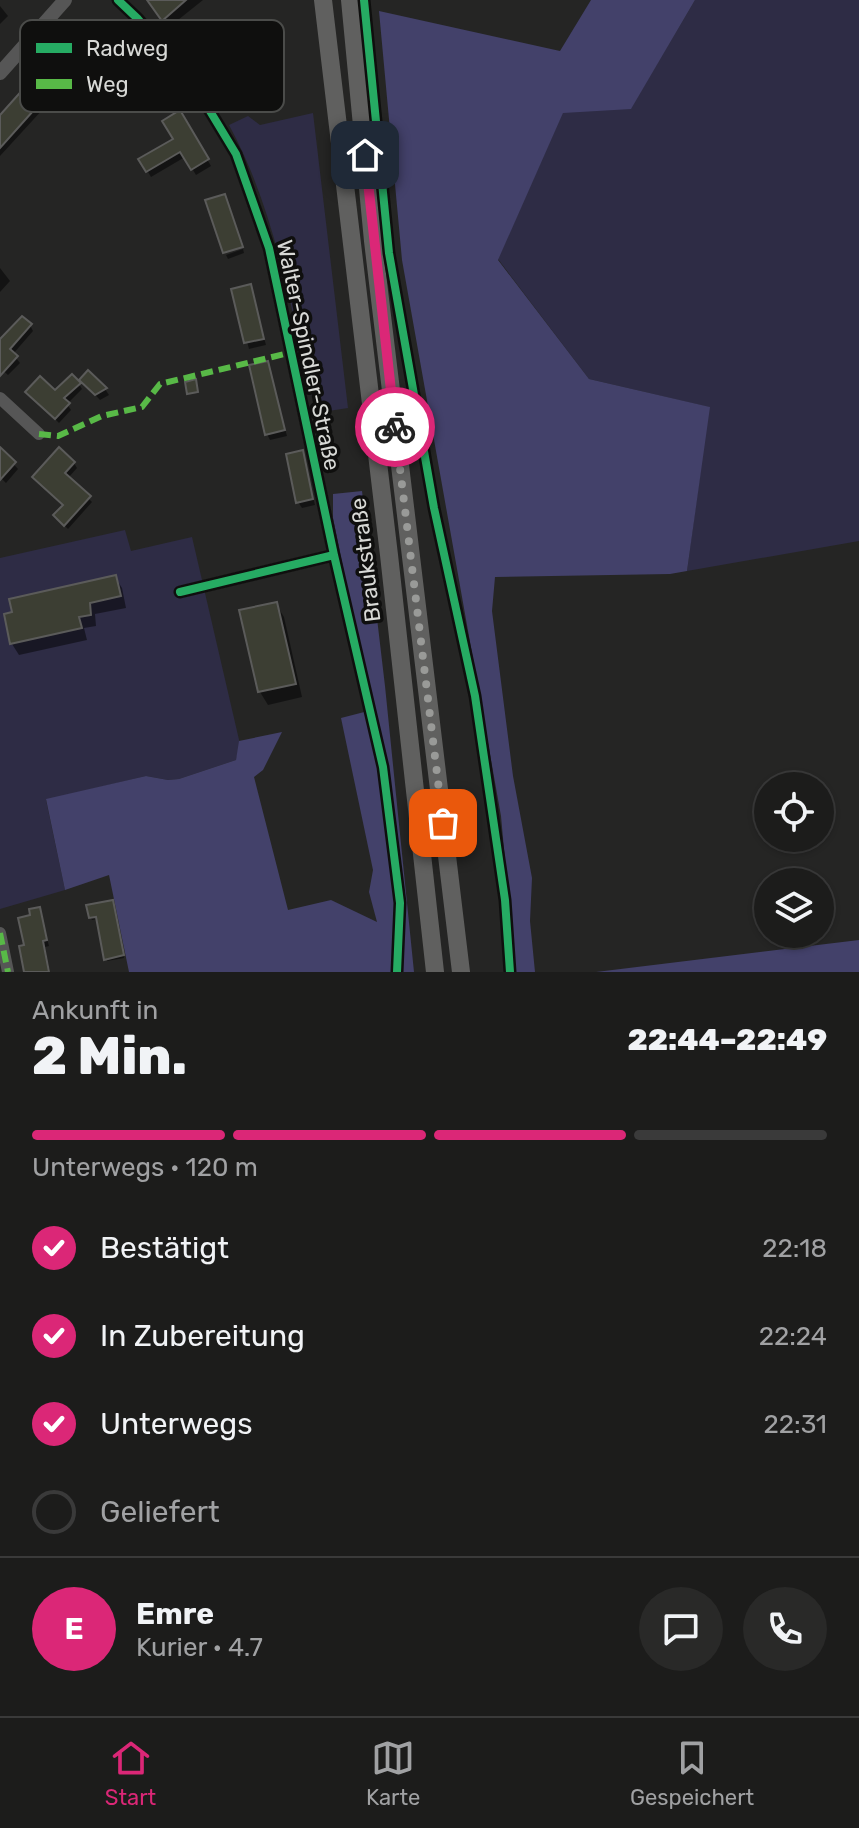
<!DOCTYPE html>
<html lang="de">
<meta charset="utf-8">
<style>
:root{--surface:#1c1c1b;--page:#292928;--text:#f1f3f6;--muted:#a0a1a3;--line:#3a3a3a;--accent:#db2777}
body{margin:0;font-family:Rubik,sans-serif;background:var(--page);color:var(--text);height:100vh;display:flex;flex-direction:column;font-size:30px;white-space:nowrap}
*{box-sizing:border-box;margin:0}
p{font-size:26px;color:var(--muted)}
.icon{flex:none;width:44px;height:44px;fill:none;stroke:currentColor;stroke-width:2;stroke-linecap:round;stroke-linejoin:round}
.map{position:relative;height:972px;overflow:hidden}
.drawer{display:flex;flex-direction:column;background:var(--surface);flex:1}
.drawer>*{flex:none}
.controls{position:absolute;left:754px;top:772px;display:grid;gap:16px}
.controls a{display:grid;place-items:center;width:80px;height:80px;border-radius:50%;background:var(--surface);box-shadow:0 2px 6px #0004,0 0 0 2px var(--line);font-size:40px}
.pin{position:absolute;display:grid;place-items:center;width:68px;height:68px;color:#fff;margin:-34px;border-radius:16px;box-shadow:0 4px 12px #0006}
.courier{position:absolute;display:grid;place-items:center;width:80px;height:80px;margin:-40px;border:6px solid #db2777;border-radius:50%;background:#fff;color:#222;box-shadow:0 2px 10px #0007}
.summary em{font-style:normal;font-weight:800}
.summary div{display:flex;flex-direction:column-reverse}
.summary{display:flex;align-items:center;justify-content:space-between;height:136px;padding:0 32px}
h1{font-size:52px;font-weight:800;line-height:60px}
.bar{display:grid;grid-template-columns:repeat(4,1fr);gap:12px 8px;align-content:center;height:96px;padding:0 32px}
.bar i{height:10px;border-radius:6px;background:var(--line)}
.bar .current{background:var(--accent)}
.bar p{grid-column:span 4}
.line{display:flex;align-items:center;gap:20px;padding:0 32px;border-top:2px solid var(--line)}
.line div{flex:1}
.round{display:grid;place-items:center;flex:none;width:84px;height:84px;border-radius:42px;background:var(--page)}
ol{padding:0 32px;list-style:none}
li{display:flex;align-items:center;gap:24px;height:88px}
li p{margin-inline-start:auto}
li .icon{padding:8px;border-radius:50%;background:var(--accent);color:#fff;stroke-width:4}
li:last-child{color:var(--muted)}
li i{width:44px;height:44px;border:4px solid var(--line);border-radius:50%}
.dock{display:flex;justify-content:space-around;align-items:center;height:112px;border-top:2px solid var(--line);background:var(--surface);font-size:22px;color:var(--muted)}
.dock a{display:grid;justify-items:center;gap:4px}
.dock .current{color:var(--accent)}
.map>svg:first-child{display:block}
.green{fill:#2e2c45}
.forest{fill:#43416a}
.shadow{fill:#0007}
.building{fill:#3c3e33;stroke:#5b5b5a;stroke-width:2}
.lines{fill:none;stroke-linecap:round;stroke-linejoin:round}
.minor{stroke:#565656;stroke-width:12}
.tertiary{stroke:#565656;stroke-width:14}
.primary{stroke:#60605f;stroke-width:18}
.quiet{stroke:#58b947;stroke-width:6;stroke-dasharray:12 6;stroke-linecap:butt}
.cycleway-casing{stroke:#0f0f0e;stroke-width:13}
.cycleway{stroke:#26ab63;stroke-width:8}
.done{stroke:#999a98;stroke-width:8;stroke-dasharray:0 14.4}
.route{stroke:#db2777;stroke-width:10}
.labels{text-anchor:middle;stroke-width:7;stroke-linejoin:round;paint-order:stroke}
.street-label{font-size:22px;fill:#d8d9d6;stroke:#0f0f0e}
.key{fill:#0f0f0e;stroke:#4b4c4a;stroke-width:2}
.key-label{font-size:22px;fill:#d8d9d6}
</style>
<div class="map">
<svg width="859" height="972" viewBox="0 0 859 972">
<rect width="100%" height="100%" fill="#252524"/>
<path class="green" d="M 695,0 L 859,0 L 859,541 L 687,571 L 709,407 L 589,379 L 498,259 L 563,112 L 631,108 Z
M 313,113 L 348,408 L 316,413 C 291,315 278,215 229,125 L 248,116 L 260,125 Z
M 125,530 L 131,551 L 192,537 L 240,744 L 236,760 L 179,779 L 168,780 L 146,776 L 46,800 L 65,890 L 0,909 L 0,558 Z"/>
<path class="forest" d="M 591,0 L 695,0 L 631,109 L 563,113 L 498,260 L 589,379 L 710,407 L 687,571 L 670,574 L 495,577 L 492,611 L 513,776 L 532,878 L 530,921 L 535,972 L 515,972 L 501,816 L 402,260 L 379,11 L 560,51 Z
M 362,491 L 385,686 L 414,972 L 129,972 L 109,875 L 65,890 L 46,799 L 146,776 L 168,780 L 179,779 L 236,760 L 239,741 L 282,732 L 263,770 L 254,777 L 288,910 L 331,900 L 377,922 L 369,892 L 373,870 L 341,718 L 372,710 L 333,518 L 333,494 Z
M 859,940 L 859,972 L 596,972 Z"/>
<path class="shadow" d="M 147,0 L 203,0 L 168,28 Z
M 0,6 L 8,16 L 0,24 Z
M 41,102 L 44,108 L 0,156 L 0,118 Z
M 180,113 L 211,166 L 196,175 L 185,157 L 151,177 L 141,160 L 175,140 Z
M 243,249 L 244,253 L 228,259 L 226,255 Z
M 0,268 L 10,281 L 0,292 Z
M 250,286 L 266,345 L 249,349 L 233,290 Z
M 30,325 L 33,331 L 13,354 L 20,363 L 8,375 L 0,368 L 0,342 Z
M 267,363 L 287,436 L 270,440 L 267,434 Z
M 82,381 L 105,389 L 109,395 L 100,400 Z
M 79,384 L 82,389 L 67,404 L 71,410 L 59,423 L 28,392 L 55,393 Z
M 0,449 L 18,469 L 6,483 L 0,477 Z
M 302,452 L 315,505 L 302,508 L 298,502 Z
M 74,463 L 77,468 L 68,478 L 92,502 L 68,529 L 59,520 L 64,507 L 38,482 Z
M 115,577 L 122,588 L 126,608 L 95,614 L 96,626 L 84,628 L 87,640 L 19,655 L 12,644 L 6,615 Z
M 276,604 L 284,617 L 302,697 L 268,705 L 260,692 L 242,612 Z
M 113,904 L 124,958 L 107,961 L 98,919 L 92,920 L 91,918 Z
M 39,909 L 49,946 L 45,947 L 50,972 L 26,972 L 26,946 L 33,917 Z"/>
<path class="building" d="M 147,0 L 186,0 L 162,21 Z
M 26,86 L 42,101 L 0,148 L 0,115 Z
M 180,110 L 209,159 L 191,170 L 180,152 L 146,172 L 138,159 L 173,139 L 162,121 Z
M 225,194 L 243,247 L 223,253 L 205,200 Z
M 251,284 L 264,339 L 244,343 L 231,289 Z
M 22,316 L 32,324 L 10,349 L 18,356 L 0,376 L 0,339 Z
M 268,361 L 285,430 L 265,435 L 249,365 Z
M 88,370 L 107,388 L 95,395 L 79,380 Z
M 72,374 L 81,383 L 64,398 L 70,403 L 55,419 L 25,392 L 40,376 L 55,390 Z
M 196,379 L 198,392 L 187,394 L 185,382 Z
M 0,447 L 16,462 L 0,480 Z
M 59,447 L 75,462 L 65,473 L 91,496 L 64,526 L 53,515 L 63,505 L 32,477 Z
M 303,450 L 313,499 L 296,503 L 286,454 Z
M 116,575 L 121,596 L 90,603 L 91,615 L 79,617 L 82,628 L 10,644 L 4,614 L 12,612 L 9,599 Z
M 277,602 L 296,684 L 258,692 L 239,610 Z
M 113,900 L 124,955 L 104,960 L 96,917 L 89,918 L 86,905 Z
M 40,907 L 47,940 L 43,941 L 49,972 L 24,972 L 19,946 L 24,945 L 18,918 L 30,915 L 29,909 Z"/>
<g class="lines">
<path class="minor" d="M 118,0 L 138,19 L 196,88 L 236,154 L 269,248 L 334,555 L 180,592
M 0,398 L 39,434
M 0,933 L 8,972"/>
<path class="tertiary" d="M 0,73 L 65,0"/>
<path class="primary" d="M 323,0 L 389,555 L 435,972
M 350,0 L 373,241 L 461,972"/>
<path class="quiet" d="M 39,434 L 58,436 L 102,416 L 142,407 L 160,384 L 293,352
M 0,933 L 8,972"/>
<g class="cycleway-casing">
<path id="cycleway" d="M 118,0 L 138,19 L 196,88 L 236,154 L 269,248 L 334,555 L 180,592
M 364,0 L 389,253 L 434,508 L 475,696 L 505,900 L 510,972
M 334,555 L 383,767 L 400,903 L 397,972"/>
</g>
<use href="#cycleway" class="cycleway"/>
</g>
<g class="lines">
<path class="done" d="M 395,427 L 443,823"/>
<path class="route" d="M 365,155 L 395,427"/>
</g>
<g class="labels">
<g class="street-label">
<text transform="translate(309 355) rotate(78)" y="8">Walter-Spindler-Straße</text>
<text transform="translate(365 560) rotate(-97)" y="8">Braukstraße</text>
</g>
</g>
<rect x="20" y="20" width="264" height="92" rx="12" class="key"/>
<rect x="36" y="43" width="36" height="10" fill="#26ab63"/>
<rect x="36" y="79" width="36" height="10" fill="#58b947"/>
<g class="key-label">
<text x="86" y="56">Radweg</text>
<text x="86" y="92">Weg</text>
</g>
</svg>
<div class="controls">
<a><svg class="icon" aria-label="locate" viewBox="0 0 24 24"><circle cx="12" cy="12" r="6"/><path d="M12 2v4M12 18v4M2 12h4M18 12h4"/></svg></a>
<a><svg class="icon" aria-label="layers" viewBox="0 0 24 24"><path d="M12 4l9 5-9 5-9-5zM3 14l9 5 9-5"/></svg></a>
</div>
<div class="pin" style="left:443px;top:823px;background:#ea580c"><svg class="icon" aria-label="bag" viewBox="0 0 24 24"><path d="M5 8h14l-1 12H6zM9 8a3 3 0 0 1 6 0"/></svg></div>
<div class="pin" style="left:365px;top:155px;background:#1f2937"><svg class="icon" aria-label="home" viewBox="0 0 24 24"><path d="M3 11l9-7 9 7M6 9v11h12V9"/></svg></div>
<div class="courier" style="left:395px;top:427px"><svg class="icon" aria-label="bike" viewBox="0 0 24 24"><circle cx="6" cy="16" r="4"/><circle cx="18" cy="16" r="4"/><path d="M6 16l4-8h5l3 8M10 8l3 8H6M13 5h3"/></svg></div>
</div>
<section class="drawer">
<div class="summary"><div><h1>2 Min.</h1><p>Ankunft in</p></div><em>22:44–22:49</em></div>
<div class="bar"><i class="current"></i><i class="current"></i><i class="current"></i><i></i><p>Unterwegs · 120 m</p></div>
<ol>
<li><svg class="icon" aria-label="check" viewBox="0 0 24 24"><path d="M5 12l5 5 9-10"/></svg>Bestätigt<p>22:18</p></li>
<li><svg class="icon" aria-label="check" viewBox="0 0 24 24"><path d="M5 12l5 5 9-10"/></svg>In Zubereitung<p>22:24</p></li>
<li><svg class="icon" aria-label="check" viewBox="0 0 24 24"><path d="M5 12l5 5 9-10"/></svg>Unterwegs<p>22:31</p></li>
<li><i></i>Geliefert</li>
</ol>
<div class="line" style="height:144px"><b class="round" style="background:var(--accent);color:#fff">E</b><div><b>Emre</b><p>Kurier · 4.7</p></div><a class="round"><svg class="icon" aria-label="chat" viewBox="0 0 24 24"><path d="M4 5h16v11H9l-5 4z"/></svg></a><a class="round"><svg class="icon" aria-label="phone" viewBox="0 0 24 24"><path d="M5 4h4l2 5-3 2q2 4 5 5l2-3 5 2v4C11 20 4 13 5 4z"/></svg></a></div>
</section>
<nav class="dock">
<a class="current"><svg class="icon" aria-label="home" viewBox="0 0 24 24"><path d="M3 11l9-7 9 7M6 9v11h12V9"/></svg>Start</a>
<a><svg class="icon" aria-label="map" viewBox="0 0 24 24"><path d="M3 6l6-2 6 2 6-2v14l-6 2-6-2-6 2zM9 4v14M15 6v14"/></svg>Karte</a>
<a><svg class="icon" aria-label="saved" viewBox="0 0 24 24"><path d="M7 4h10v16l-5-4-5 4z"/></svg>Gespeichert</a>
</nav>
